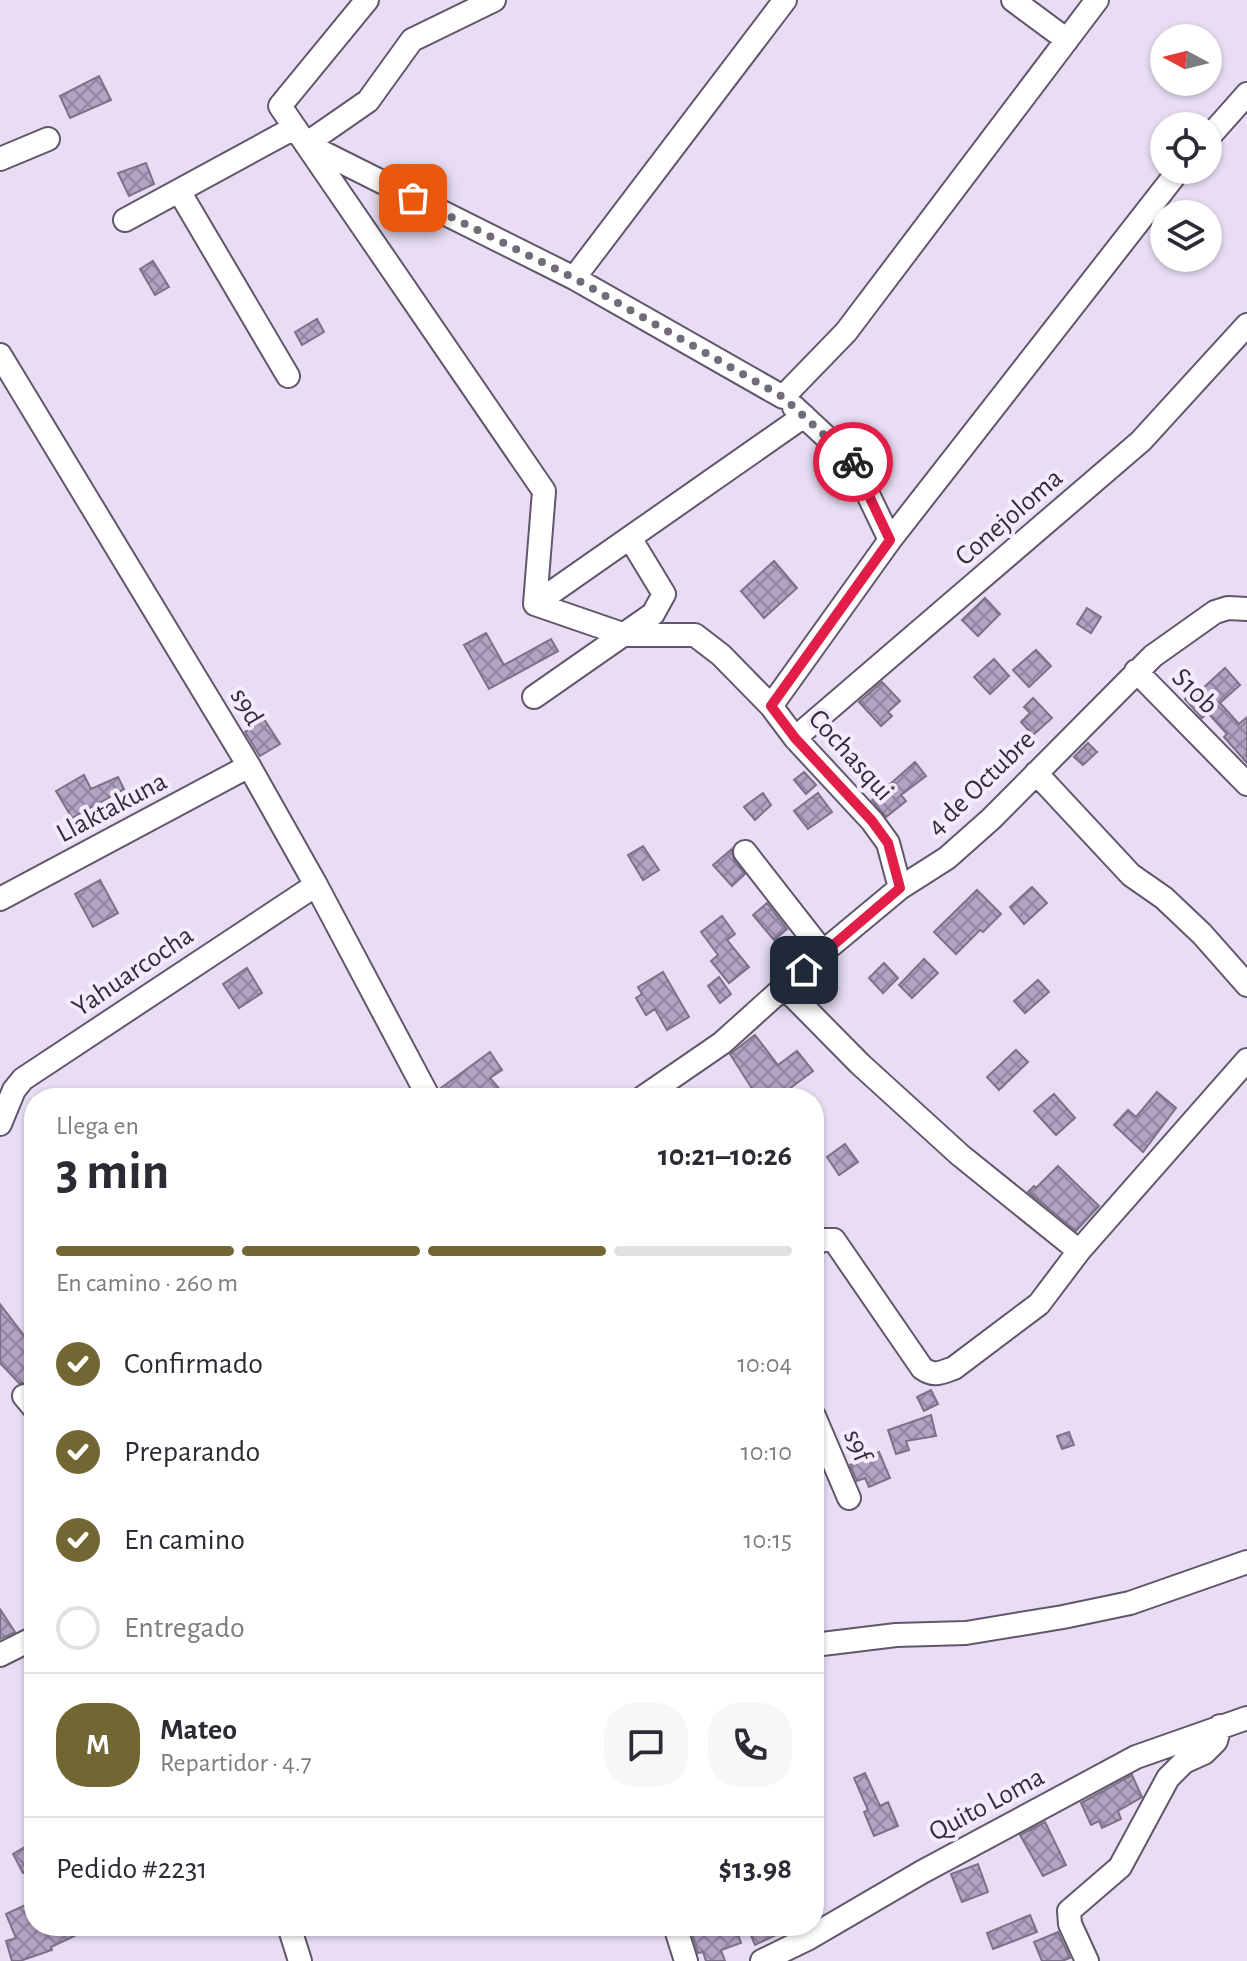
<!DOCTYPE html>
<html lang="es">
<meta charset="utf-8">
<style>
:root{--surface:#fff;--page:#f7f7f7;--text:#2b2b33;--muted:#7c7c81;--line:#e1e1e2;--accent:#726633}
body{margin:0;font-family:"Alegreya Sans",sans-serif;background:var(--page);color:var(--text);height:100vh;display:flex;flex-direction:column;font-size:30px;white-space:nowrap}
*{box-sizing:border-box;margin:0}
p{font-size:26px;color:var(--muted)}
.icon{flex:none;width:44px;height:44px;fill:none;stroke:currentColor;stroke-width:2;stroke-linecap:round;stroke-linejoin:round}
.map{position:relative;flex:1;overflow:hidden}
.details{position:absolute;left:24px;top:1088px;width:800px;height:848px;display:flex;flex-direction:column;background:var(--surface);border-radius:32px;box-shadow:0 2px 6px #0004}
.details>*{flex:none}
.needle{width:52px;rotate:277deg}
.tools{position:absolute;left:1150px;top:24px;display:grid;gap:16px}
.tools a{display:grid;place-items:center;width:72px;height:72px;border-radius:50%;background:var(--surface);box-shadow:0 2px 6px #0004;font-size:40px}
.pin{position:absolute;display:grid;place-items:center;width:68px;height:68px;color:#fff;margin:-34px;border-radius:16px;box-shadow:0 4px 12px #0006}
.courier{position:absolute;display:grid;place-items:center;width:80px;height:80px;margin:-40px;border:6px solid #e11d48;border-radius:50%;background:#fff;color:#222;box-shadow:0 2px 10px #0007}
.overview em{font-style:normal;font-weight:700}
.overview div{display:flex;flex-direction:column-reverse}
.overview{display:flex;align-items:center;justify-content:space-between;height:136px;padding:0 32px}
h1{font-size:52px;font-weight:700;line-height:60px}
.bar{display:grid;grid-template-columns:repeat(4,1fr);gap:12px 8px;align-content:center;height:96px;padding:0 32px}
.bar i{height:10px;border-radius:6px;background:var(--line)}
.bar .current{background:var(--accent)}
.bar p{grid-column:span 4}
.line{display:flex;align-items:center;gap:20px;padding:0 32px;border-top:2px solid var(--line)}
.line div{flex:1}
.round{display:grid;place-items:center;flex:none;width:84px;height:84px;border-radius:32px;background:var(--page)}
ol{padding:0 32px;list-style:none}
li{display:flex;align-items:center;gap:24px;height:88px}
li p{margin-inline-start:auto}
li .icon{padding:8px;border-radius:50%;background:var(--accent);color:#fff;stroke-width:4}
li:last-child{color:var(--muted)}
li i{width:44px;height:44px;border:4px solid var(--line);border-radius:50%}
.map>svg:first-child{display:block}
.building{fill:url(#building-cross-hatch);stroke:#7c7287;stroke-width:2}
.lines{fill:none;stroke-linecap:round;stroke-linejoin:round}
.minor-casing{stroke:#61576b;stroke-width:26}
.minor{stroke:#fff;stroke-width:22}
.done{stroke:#726c7a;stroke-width:8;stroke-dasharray:0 14.4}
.route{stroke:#e11d48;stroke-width:10}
.labels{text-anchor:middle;stroke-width:8;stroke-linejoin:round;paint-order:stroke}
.street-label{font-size:28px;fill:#332f38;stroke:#f4ebfe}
</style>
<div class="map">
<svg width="1247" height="1961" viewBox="0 0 1247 1961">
<defs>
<pattern id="building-cross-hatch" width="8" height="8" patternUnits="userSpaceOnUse" patternTransform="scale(2)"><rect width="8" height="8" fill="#b2a2c3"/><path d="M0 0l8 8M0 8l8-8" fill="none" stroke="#91849f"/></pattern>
</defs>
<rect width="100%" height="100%" fill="#e8ddf4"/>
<path class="building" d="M 99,76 L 111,100 L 70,118 L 60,96 Z
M 146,163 L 154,184 L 129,196 L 118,173 Z
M 153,261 L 169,287 L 155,295 L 140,269 Z
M 317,319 L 324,332 L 302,345 L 295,332 Z
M 774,561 L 797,588 L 764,618 L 741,591 Z
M 985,598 L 1000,614 L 978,636 L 962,620 Z
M 1087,608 L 1101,617 L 1091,633 L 1077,624 Z
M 486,633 L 504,665 L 551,639 L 558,651 L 489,689 L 464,645 Z
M 1036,650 L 1051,666 L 1029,687 L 1013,670 Z
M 994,659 L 1009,676 L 990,694 L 974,677 Z
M 1225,668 L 1240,685 L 1220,703 L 1239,724 L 1247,717 L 1247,763 L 1224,737 L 1227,734 L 1208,713 L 1202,718 L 1185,699 L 1199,686 L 1202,689 Z
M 882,682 L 900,701 L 888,712 L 892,716 L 881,726 L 859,702 Z
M 1033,698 L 1052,718 L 1033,735 L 1021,722 L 1030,713 L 1024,707 Z
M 264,719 L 280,744 L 260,756 L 245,732 Z
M 1088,743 L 1097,752 L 1083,765 L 1074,757 Z
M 915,762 L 926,776 L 901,795 L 906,801 L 886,817 L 872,800 Z
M 804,772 L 816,785 L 806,794 L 794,780 Z
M 84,775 L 91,789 L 118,777 L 124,789 L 72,818 L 56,791 Z
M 763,793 L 771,805 L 755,820 L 744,807 Z
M 818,793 L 832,812 L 808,829 L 794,811 Z
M 643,846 L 659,870 L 643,880 L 628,855 Z
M 732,849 L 734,860 L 745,874 L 732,886 L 713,865 Z
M 100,880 L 118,913 L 93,927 L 75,894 Z
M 1032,887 L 1047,903 L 1024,924 L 1010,907 Z
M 977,890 L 1001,914 L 983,932 L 980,930 L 956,954 L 934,932 Z
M 767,903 L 787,929 L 774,940 L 753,915 Z
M 722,916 L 735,934 L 727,940 L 749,967 L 729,983 L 711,961 L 718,955 L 701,932 Z
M 924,959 L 938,973 L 912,998 L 899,985 Z
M 884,963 L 898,978 L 883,993 L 869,978 Z
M 247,968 L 262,993 L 239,1008 L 223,984 Z
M 663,972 L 689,1017 L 667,1030 L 655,1009 L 646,1015 L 636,998 L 642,994 L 638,987 Z
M 719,977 L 731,994 L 720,1003 L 708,986 Z
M 1038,980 L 1049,992 L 1025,1013 L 1014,1001 Z
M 755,1035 L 778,1065 L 797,1051 L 813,1071 L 777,1098 L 758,1098 L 730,1054 Z
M 1016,1050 L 1028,1062 L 999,1090 L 987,1077 Z
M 490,1052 L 502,1070 L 490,1078 L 507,1098 L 448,1098 L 441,1088 Z
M 1157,1092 L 1176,1108 L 1143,1152 L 1114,1125 L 1128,1110 L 1136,1117 Z
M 1054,1094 L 1075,1118 L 1056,1135 L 1034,1111 Z
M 845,1144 L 858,1162 L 839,1175 L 827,1157 Z
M 1058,1166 L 1099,1206 L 1076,1231 L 1028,1192 L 1034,1186 L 1036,1188 Z
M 0,1304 L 26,1338 L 28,1336 L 34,1342 L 32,1385 L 19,1383 L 0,1363 Z
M 931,1390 L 938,1404 L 924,1411 L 917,1397 Z
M 931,1415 L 936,1436 L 906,1441 L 909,1450 L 896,1454 L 888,1430 Z
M 1069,1432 L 1074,1445 L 1062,1449 L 1057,1436 Z
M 879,1452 L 890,1478 L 869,1487 L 865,1478 L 857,1481 L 850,1465 Z
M 0,1609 L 15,1632 L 0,1639 Z
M 865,1773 L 880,1806 L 888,1802 L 898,1826 L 874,1836 L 864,1812 L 868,1810 L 854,1778 Z
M 1132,1775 L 1142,1797 L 1118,1811 L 1121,1819 L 1102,1828 L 1099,1821 L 1091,1825 L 1081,1803 Z
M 1045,1822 L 1066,1865 L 1043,1876 L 1020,1835 Z
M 34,1842 L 34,1867 L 23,1873 L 13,1854 Z
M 978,1864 L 988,1892 L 962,1902 L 951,1874 Z
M 34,1901 L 34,1926 L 95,1926 L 51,1947 L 52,1950 L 20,1961 L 12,1961 L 6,1941 L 16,1938 L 6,1914 Z
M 1030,1915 L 1037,1932 L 993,1949 L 987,1933 Z
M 690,1926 L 735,1926 L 741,1943 L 721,1950 L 725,1961 L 706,1961 L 703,1952 L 698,1953 Z
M 761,1926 L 795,1926 L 755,1945 L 749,1931 Z
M 1058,1932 L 1070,1958 L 1062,1961 L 1042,1961 L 1034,1942 Z"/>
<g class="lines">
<g class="minor-casing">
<path id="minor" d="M 367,0 L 280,106 L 544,491 L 535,604 L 625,635 L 695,635 L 721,655 L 771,706 L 795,738 L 872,821 L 888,843 L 900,888
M 494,0 L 412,40 L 368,101 L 306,144 L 574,278 L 785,0
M 1013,0 L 1067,40
M 1208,138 L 1247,94
M 0,159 L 48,139
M 179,191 L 288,376
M 125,220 L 294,128
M 574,278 L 783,397 L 846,332 L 1097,0
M 0,355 L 249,766 L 316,885 L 429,1098
M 794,407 L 852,461 L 890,540
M 535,604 L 804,416
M 1136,671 L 1247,784
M 534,697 L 653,614 L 664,594 L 630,538
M 771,706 L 890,540 L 1179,170
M 795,738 L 1141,441 L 1247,325
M 1036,773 L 1131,875 L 1164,898 L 1202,934 L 1247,985
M 745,852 L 823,952
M 0,899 L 249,766
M 785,988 L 860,1064 L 960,1155 L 1079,1251
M 642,1098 L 722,1043 L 823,952 L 900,888 L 947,858 L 991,819 L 1153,656 L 1215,612 L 1228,608 L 1247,609
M 0,1124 L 14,1090 L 23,1079 L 316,885
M 814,1244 L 823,1240 L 834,1240 L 922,1368 C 934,1377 940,1373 954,1368 L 1039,1304 L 1079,1251 L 1247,1060
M 24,1396 L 34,1408
M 814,1416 L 849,1498
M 814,1645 L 896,1635 L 966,1633 L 1063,1617 L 1130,1603 L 1247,1562
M 0,1655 L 34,1638
M 289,1926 L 300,1961
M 675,1926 L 686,1961
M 762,1961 L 809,1938 L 922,1872 L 1136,1757 L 1247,1718
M 1087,1961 L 1070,1924 L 1069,1911 L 1120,1867 L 1168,1778 L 1184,1762 L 1204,1753 L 1216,1741 L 1220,1726"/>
</g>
<use href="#minor" class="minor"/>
</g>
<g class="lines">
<path class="done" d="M 413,198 L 574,278 L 783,397 L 853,462"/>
<path class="route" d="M 804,970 L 900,888 L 888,843 L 872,821 L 795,738 L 771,706 L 890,540 L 853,462"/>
</g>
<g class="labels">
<g class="street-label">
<text transform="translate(1008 516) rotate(-41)" y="10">Conejoloma</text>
<text transform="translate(1196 690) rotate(45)" y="10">S10b</text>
<text transform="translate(248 706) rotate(59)" y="10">s9d</text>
<text transform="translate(852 754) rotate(48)" y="10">Cochasqui</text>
<text transform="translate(980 782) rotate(-44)" y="10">4 de Octubre</text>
<text transform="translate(111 806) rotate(-28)" y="10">Llaktakuna</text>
<text transform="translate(132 970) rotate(-34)" y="10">Yahuarcocha</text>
<text transform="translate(859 1445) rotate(67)" y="10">s9f</text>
<text transform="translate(986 1803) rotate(-28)" y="10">Quito Loma</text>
</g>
</g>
</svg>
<div class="tools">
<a><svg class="needle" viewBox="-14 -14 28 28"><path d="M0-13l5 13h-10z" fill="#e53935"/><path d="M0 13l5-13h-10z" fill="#7c7c81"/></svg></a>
<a><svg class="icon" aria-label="locate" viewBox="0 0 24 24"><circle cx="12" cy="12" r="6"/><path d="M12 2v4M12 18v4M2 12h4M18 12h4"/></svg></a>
<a><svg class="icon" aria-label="layers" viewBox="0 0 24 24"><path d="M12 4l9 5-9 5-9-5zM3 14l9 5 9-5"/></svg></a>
</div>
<div class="pin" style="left:413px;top:198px;background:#ea580c"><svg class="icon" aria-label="bag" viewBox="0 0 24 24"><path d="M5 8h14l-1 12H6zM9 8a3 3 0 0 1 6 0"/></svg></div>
<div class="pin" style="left:804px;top:970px;background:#1f2937"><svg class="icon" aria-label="home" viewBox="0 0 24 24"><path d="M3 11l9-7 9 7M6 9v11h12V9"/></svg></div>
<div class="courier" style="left:853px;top:462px"><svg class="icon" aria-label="bike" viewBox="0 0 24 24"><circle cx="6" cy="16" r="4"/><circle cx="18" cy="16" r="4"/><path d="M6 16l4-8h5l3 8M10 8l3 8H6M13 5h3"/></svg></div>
<section class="details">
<div class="overview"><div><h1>3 min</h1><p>Llega en</p></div><em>10:21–10:26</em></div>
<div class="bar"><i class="current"></i><i class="current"></i><i class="current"></i><i></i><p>En camino · 260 m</p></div>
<ol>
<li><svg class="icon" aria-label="check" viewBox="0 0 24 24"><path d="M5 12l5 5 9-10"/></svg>Confirmado<p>10:04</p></li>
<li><svg class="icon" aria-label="check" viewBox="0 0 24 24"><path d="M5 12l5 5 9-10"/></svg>Preparando<p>10:10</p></li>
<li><svg class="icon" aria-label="check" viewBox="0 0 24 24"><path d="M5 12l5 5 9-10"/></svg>En camino<p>10:15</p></li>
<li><i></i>Entregado</li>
</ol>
<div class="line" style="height:144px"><b class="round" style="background:var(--accent);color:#fff">M</b><div><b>Mateo</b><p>Repartidor · 4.7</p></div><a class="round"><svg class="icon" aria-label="chat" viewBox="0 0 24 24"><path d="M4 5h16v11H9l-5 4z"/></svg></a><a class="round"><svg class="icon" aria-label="phone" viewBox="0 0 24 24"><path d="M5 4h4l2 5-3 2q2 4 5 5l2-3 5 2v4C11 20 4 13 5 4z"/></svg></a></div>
<div class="line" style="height:104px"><div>Pedido #2231</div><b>$13.98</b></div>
</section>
</div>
